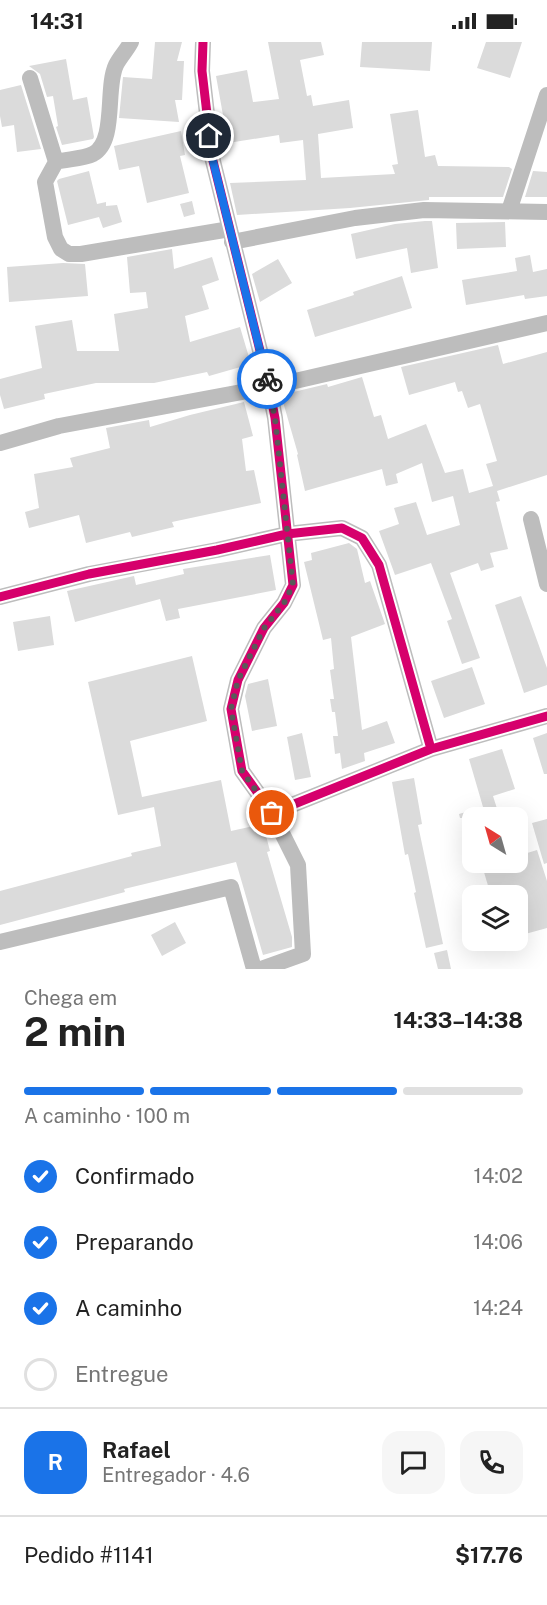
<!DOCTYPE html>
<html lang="pt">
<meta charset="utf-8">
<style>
:root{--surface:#fff;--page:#f6f6f6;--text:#222;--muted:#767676;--line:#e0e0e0;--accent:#1a73e8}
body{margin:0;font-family:"Public Sans",sans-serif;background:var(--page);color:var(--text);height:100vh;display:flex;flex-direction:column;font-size:22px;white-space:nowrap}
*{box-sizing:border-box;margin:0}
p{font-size:20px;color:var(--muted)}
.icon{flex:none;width:33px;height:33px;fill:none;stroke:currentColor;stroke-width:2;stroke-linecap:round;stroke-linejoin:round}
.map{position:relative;height:927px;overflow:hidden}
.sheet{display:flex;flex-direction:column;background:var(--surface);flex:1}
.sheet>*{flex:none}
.needle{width:39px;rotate:323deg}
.tools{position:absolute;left:462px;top:765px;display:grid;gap:12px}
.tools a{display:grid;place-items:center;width:66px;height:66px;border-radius:12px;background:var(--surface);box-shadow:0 6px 24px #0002;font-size:30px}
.pin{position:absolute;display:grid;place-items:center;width:51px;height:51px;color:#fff;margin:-26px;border:3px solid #fff;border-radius:50%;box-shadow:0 2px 6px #0007}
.courier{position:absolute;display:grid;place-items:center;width:60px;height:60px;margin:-30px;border:4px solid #1a73e8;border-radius:50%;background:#fff;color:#222;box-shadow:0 2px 8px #0007}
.headline em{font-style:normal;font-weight:700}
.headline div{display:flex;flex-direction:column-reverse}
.headline{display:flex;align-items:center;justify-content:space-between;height:102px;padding:0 24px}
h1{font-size:39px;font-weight:700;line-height:45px}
.bar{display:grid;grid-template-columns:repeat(4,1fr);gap:9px 6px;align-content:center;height:72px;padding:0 24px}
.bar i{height:8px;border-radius:4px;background:var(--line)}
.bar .current{background:var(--accent)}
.bar p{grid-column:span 4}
.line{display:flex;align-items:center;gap:15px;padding:0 24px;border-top:2px solid var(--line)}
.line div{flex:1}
.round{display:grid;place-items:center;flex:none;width:63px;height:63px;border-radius:18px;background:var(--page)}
ol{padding:0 24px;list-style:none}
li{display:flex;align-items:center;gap:18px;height:66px}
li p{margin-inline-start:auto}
li .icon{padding:6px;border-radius:50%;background:var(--accent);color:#fff;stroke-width:4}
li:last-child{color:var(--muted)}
li i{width:33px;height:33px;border:3px solid var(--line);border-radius:50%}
.status{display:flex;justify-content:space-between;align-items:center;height:42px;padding:0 30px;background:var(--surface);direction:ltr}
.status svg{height:16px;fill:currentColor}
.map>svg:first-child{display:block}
.building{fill:#dbdbdb}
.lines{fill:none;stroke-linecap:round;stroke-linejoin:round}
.minor{stroke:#bdbdbd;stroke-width:16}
.cycleway-casing{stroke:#fff;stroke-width:13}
.cycleway{stroke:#d6006c;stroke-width:9}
.done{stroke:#595959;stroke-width:6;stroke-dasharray:0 10.8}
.route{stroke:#1a73e8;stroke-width:8}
</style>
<div class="status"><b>14:31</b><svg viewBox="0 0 49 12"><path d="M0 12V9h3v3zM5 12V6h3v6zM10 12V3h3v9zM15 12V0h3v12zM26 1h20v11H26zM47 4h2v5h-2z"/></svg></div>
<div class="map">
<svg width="547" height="927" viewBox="0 0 547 927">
<rect width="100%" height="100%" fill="#fff"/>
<path class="building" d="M 155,0 L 182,0 L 177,19 L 184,19 L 182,58 L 175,58 L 179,80 L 119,76 L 123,35 L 152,37 Z
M 268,0 L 321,0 L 324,13 L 300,18 L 307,54 L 311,53 L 313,64 L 349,58 L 353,86 L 318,92 L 321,136 L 395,132 L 392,123 L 398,122 L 390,72 L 418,68 L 425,115 L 435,113 L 438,124 L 509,125 L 512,127 L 503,155 L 429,155 L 429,158 L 350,166 L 237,173 L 230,141 L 306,138 L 303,98 L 280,101 L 279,93 L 228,101 L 216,34 L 247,28 L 253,60 L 279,57 Z
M 362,0 L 432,0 L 430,29 L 360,25 Z
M 486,0 L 522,0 L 510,36 L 477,26 Z
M 66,17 L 73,58 L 87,55 L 94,95 L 93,97 L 62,103 L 56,85 L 58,84 L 53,54 L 47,55 L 40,32 L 29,24 Z
M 21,43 L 41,107 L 17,110 L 14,83 L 2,85 L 0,74 L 0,48 Z
M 181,89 L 185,113 L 180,114 L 189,151 L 147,161 L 139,124 L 119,128 L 114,104 Z
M 89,129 L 97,162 L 106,160 L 106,164 L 117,163 L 122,180 L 103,186 L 99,175 L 68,183 L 57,139 L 59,137 Z
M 533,129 L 547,130 L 547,155 L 525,155 Z
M 192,159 L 195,172 L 184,175 L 180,162 Z
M 425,179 L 432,179 L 438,226 L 411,231 L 407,206 L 356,217 L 351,192 L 395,182 Z
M 505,180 L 506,205 L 457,207 L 456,181 Z
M 172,207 L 174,227 L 212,215 L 219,238 L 202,244 L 209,267 L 185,274 L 190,300 L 240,285 L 251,322 L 209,334 L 207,330 L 154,341 L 96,341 L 44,352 L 45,357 L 4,367 L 0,353 L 0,337 L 42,326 L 35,284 L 72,278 L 77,309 L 119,309 L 114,272 L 148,266 L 146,250 L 130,251 L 127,215 Z
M 530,213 L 533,230 L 547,227 L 547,254 L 525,257 L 524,253 L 466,263 L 462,238 L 517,229 L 515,216 Z
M 278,217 L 292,241 L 260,260 L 252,232 Z
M 63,221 L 85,222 L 88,254 L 9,260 L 7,225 Z
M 402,234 L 412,266 L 315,295 L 307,268 L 354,253 L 353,250 Z
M 498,303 L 503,322 L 547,310 L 547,433 L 497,449 L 500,459 L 496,460 L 508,507 L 490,511 L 494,525 L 481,529 L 478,521 L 450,531 L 480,616 L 462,622 L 447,579 L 452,577 L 431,521 L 395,533 L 379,489 L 399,482 L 394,466 L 416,460 L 427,493 L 460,483 L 453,454 L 432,460 L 422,421 L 396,432 L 398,441 L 386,444 L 382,427 L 305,449 L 297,413 L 298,412 L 281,353 L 327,342 L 328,345 L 362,335 L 374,375 L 381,373 L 388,397 L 426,382 L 445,431 L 463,427 L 469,451 L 493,444 L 486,422 L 497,419 L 480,362 L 468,366 L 462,349 L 458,350 L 455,340 L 409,353 L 401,325 Z
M 244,360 L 253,394 L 242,397 L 246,429 L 254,428 L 261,461 L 172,480 L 174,485 L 132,495 L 130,490 L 86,501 L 79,473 L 29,486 L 25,470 L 39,466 L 34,432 L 73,425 L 70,416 L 110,406 L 106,386 L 149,378 L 150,385 L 190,373 Z
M 349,501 L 357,507 L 365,541 L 370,539 L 385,582 L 351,595 L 362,688 L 387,679 L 395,701 L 364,711 L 365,719 L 342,727 L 340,711 L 335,712 L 333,694 L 338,694 L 335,670 L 332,670 L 330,657 L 334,657 L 330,628 L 334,627 L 331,596 L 323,598 L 304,520 L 312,518 L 311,511 Z
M 270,513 L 276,548 L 178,567 L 180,576 L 166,579 L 160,557 L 75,580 L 67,549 L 134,534 L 136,543 L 184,532 L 183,527 Z
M 521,554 L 547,626 L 547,643 L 524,651 L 495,563 Z
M 50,574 L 54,603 L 18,609 L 13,580 Z
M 192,614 L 207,679 L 130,699 L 142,755 L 221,738 L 231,789 L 263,782 L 270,809 L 267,810 L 292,895 L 292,905 L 263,913 L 236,820 L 124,847 L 125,850 L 0,883 L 0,849 L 132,814 L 131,811 L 161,804 L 154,765 L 118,773 L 88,640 Z
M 472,625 L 485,662 L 444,676 L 431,639 Z
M 268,637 L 277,684 L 252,689 L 245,654 L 248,642 Z
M 302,691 L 311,735 L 295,738 L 287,695 Z
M 547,691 L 547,732 L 544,732 L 533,696 Z
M 502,707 L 515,747 L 493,754 L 500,776 L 460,776 L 459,772 L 483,765 L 469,717 Z
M 414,736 L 422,782 L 418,783 L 443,902 L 426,906 L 414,851 L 416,850 L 408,812 L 405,813 L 392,740 Z
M 547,777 L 547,821 L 544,822 L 532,781 Z
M 537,808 L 547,839 L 547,886 L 518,894 L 518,854 L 499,854 L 496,845 L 489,847 L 481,820 L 527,820 L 524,812 Z
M 175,880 L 186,901 L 162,914 L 151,893 Z
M 447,908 L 451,927 L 438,927 L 434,911 Z"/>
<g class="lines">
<path class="minor" d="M 203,0 L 202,29 L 212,115 L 269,345 L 275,376 L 293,543 L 284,561 L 264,586 L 238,638 L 231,667 L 242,729 L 272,771 L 298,823 L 303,912 L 261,927
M 30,36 L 56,120 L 45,140 L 55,195 L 61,207 L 69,212 L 81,212 L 230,187
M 56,120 C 67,117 83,117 93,112 C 117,99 105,46 116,23 C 120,15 127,8 131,0
M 509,169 L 547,53
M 232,200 L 355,176 L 424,168 L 547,170
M 0,401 L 59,384 L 269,345 L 547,281
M 531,477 L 547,542
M 0,555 L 89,532 L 217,508 L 287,492 L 342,486 L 362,496 L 379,523 L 431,707
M 272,771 L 431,707 L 547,674
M 0,900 L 231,845 L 254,927"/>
<g class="cycleway-casing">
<path id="cycleway" d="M 203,0 L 202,29 L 212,115 L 269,345 L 275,376 L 293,543 L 284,561 L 264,586 L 238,638 L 231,667 L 242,729 L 272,771 L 431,707 L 547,674
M 0,555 L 89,532 L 217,508 L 287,492 L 342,486 L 362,496 L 379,523 L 431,707"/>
</g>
<use href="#cycleway" class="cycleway"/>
</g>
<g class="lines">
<path class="done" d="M 267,337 L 275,376 L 293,543 L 284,561 L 264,586 L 238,638 L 231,667 L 242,729 L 272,771"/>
<path class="route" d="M 209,94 L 212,115 L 267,337"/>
</g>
</svg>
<div class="tools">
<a><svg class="needle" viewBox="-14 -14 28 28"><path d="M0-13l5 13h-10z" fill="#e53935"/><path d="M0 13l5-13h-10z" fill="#767676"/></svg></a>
<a><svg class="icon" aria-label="layers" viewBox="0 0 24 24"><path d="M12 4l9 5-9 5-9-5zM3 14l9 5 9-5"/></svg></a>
</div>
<div class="pin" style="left:272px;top:771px;background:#ea580c"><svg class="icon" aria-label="bag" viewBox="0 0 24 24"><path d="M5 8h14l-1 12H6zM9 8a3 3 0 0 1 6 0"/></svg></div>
<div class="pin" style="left:209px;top:94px;background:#1f2937"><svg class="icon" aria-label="home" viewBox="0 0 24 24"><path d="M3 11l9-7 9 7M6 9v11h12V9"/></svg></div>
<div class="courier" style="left:267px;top:337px"><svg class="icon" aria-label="bike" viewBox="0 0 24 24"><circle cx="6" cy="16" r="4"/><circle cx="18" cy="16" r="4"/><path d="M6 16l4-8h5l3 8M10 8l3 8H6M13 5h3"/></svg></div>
</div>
<section class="sheet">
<div class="headline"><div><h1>2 min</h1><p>Chega em</p></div><em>14:33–14:38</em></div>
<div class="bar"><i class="current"></i><i class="current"></i><i class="current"></i><i></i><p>A caminho · 100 m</p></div>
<ol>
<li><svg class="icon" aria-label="check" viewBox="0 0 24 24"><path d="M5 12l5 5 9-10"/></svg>Confirmado<p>14:02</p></li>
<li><svg class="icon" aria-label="check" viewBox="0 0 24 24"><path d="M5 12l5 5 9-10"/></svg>Preparando<p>14:06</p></li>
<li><svg class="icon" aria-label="check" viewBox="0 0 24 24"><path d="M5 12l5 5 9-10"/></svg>A caminho<p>14:24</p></li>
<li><i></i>Entregue</li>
</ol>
<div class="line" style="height:108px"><b class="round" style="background:var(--accent);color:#fff">R</b><div><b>Rafael</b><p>Entregador · 4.6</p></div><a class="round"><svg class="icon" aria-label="chat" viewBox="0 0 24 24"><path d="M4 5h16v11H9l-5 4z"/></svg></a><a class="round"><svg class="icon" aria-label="phone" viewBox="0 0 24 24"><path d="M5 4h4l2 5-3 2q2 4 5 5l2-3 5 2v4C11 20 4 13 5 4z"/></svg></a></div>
<div class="line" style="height:78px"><div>Pedido #1141</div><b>$17.76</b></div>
</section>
